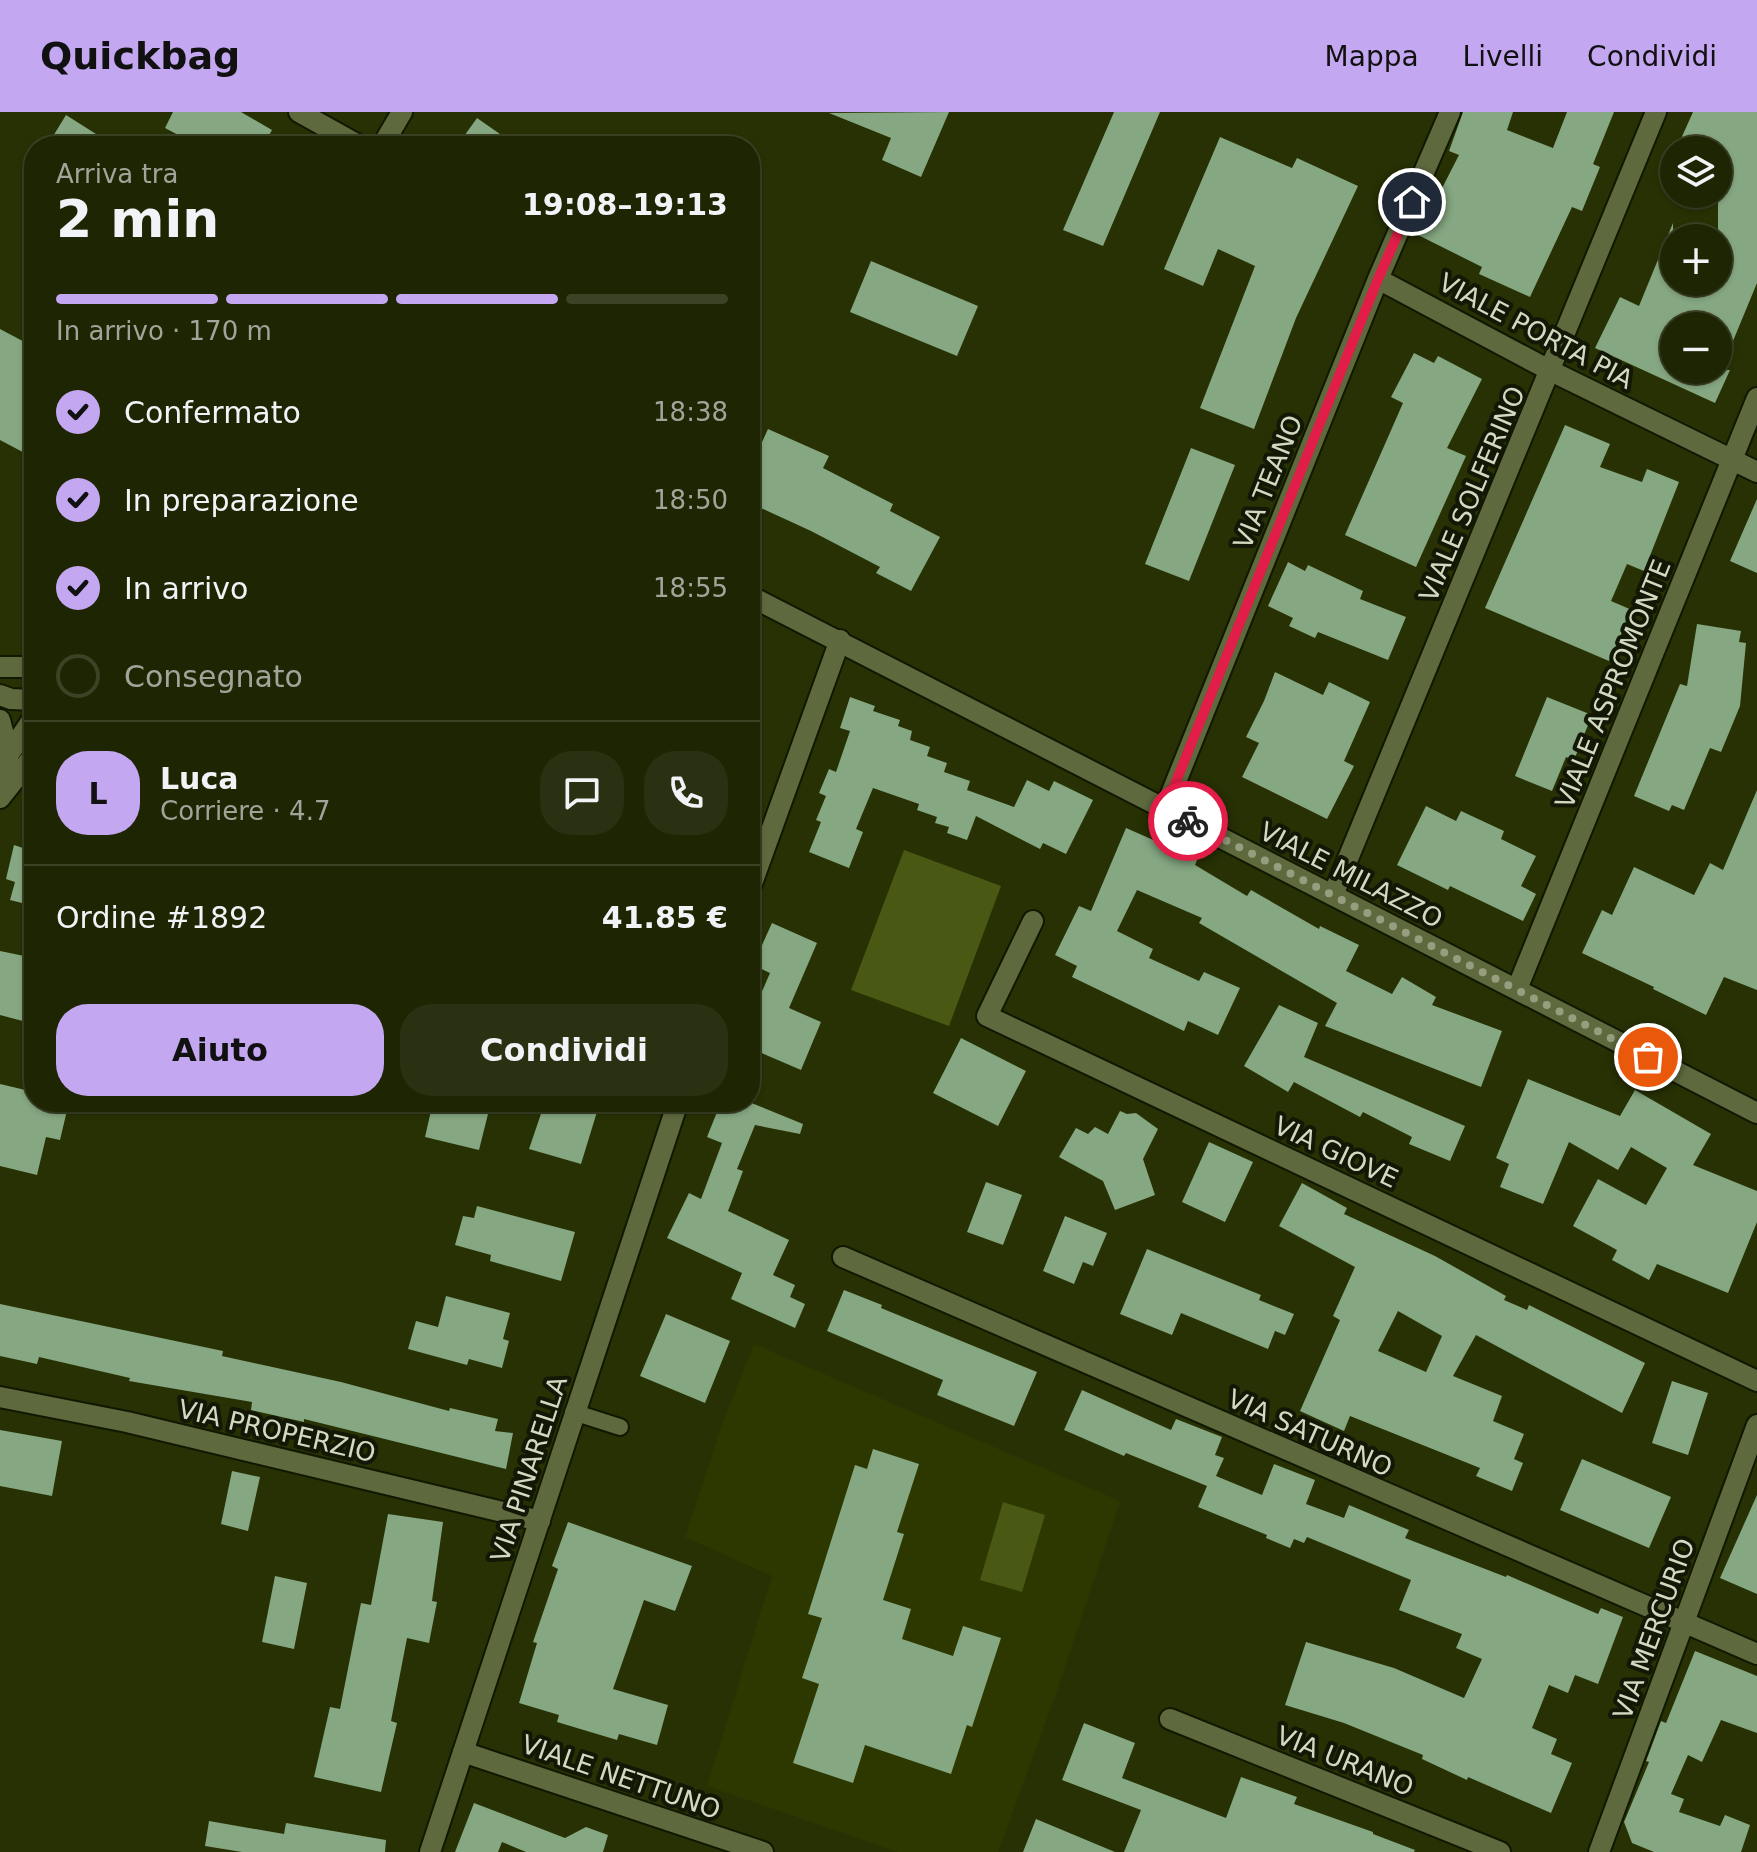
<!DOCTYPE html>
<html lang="it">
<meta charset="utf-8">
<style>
:root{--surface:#1d2503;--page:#2a3112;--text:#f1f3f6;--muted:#a0a59a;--line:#3b4225;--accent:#c4a7f1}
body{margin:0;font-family:"DejaVu Sans",sans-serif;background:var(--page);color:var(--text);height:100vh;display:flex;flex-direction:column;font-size:30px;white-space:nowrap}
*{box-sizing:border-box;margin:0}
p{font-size:26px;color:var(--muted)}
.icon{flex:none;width:44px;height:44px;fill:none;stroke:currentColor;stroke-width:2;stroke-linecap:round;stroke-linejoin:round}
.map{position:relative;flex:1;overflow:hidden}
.drawer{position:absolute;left:24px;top:24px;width:736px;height:976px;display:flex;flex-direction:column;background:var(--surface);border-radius:32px;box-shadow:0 2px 6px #0004,0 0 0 2px var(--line)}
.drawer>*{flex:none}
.buttons{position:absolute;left:1660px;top:24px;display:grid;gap:16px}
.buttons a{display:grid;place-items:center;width:72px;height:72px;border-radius:50%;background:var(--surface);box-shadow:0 2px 6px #0004,0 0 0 2px var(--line);font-size:40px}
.pin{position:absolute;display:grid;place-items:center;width:68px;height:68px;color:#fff;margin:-34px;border:4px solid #fff;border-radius:50%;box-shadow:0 2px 8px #0007}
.courier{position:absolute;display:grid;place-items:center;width:80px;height:80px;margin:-40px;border:6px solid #e11d48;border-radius:50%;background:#fff;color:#222;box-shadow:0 2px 10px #0007}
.headline em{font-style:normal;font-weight:800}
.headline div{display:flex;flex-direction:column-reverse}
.headline{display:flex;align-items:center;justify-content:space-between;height:136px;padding:0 32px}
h1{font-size:52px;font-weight:800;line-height:60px}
.bar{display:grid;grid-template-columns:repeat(4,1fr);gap:12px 8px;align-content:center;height:96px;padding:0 32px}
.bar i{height:10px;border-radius:6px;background:var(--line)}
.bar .on{background:var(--accent)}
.bar p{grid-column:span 4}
.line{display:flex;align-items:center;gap:20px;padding:0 32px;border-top:2px solid var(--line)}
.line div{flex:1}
.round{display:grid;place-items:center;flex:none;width:84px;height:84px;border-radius:32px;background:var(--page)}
ol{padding:0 32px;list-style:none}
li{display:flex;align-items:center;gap:24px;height:88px}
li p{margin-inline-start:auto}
li .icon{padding:8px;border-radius:50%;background:var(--accent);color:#111;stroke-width:4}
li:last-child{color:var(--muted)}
li i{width:44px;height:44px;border:4px solid var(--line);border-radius:50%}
.primary-button{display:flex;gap:16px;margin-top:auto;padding:16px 32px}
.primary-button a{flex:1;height:92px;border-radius:32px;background:var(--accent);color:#111;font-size:32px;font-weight:800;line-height:92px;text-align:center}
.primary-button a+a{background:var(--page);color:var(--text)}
header{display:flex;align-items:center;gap:48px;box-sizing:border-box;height:112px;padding:0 40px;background:var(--accent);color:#111}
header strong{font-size:38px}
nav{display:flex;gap:44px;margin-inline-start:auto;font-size:28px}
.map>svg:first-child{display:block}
.built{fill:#2d3801}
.green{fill:#495913}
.building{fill:#85a781;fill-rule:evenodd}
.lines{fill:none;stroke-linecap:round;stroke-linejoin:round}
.service-casing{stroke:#111800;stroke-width:20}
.minor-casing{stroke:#111800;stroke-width:24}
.tertiary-casing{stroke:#111800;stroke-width:24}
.service{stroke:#5e6a3e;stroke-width:16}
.minor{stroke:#5e6a3e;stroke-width:20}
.tertiary{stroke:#5e6a3e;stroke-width:20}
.done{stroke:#969e7f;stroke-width:8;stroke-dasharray:0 14.4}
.route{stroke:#e11d48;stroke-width:10}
.labels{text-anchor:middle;stroke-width:8;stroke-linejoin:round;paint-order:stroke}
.street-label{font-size:26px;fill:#d1d9c1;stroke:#121706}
</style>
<header>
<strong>Quickbag</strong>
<nav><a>Mappa</a><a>Livelli</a><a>Condividi</a></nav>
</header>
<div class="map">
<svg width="1757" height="1740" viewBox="0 0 1757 1740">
<rect width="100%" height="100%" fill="#273104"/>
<path class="built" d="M 754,1232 L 1120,1389 L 1057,1579 L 998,1740 L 898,1740 L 707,1674 L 772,1464 L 685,1425 L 721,1316 Z"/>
<path class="green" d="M 904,738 L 1001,774 L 949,914 L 851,878 Z
M 1003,1390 L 1045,1403 L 1022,1480 L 980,1468 Z"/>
<path class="building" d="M 173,0 L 241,0 L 272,18 L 263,34 L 199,34 L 165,16 Z
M 949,0 L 921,65 L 882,48 L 891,26 L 829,1 Z
M 1114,0 L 1160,0 L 1103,134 L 1063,118 Z
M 1463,0 L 1513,0 L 1507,18 L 1553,36 L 1567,0 L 1614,0 L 1593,52 L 1600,55 L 1582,99 L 1572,95 L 1530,185 L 1479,162 L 1482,155 L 1418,123 L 1459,43 L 1449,39 Z
M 1693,0 L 1757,0 L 1757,171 L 1721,258 L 1730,258 L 1715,291 L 1595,236 L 1620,185 L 1639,194 L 1673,111 L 1674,170 L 1718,170 L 1718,38 L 1676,38 ZM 1674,214 L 1718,214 L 1718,258 L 1674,258 Z
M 66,3 L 115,34 L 47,34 Z
M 477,6 L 517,34 L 457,34 Z
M 1220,25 L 1292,56 L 1297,46 L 1358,74 L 1296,206 L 1254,317 L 1200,296 L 1255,154 L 1218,137 L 1203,174 L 1164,157 Z
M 871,149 L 978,194 L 957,244 L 850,200 Z
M 0,217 L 34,235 L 34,346 L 0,328 Z
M 1414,241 L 1434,251 L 1438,244 L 1482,267 L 1447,336 L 1466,344 L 1416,455 L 1345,423 L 1403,291 L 1391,285 Z
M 1565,313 L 1610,332 L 1600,355 L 1642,370 L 1647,357 L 1679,370 L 1644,459 L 1627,452 L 1611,489 L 1632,498 L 1609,549 L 1485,496 Z
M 768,317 L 829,344 L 823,356 L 893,392 L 890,399 L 940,425 L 911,479 L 876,461 L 880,455 L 811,419 L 750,391 L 750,356 Z
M 1191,336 L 1235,353 L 1189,469 L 1145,452 Z
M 1757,387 L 1757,461 L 1730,449 Z
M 1288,450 L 1305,459 L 1308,453 L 1363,479 L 1360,487 L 1406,505 L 1388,548 L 1318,520 L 1315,526 L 1289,514 L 1293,506 L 1268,494 Z
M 1697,512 L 1741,519 L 1739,530 L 1746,531 L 1740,594 L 1721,640 L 1710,636 L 1684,698 L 1672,693 L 1669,699 L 1634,684 L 1680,572 L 1687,574 Z
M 1275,560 L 1323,583 L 1329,570 L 1370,590 L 1344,649 L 1354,654 L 1327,707 L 1242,665 L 1259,631 L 1246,625 L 1264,589 Z
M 850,585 L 875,594 L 873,599 L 900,608 L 898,614 L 912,619 L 910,628 L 930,635 L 927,644 L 947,651 L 944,660 L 970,669 L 967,678 L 1014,695 L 1027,668 L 1049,679 L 1054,669 L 1093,688 L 1066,742 L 1043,731 L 1040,737 L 976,704 L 967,728 L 947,721 L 949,715 L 935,711 L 937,705 L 917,698 L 919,692 L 873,676 L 856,717 L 863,720 L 849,756 L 809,740 L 821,710 L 816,708 L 826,684 L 819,681 L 829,657 L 836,660 L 850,619 L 840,616 Z
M 1547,585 L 1592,603 L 1574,648 L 1566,645 L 1552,679 L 1515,664 Z
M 1757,678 L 1757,878 L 1724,865 L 1706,903 L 1653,877 L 1654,875 L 1582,841 L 1602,798 L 1612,803 L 1634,755 L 1694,783 L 1710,751 L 1723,758 Z
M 1426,694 L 1456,709 L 1461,699 L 1504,719 L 1501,727 L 1536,744 L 1521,774 L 1536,782 L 1523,809 L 1450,774 L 1448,778 L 1397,753 Z
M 1126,716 L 1158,730 L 1161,726 L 1199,743 L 1195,753 L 1247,784 L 1251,778 L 1319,817 L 1320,814 L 1359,833 L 1346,859 L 1392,882 L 1402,865 L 1436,885 L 1432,893 L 1502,919 L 1481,975 L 1325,914 L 1337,891 L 1199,811 L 1202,806 L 1137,778 L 1117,819 L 1153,837 L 1149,846 L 1199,869 L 1204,860 L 1240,876 L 1218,923 L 1188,909 L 1184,919 L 1072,865 L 1077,854 L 1055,843 L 1079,794 L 1091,799 Z
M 29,727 L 34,727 L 34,794 L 10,788 L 15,770 L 6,767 L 14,733 L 26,737 Z
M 772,811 L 817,831 L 789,896 L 821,910 L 801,958 L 750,936 L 750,907 L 770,861 L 753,853 Z
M 0,839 L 34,846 L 34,912 L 0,903 Z
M 1279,893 L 1318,911 L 1304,945 L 1465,1014 L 1450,1049 L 1409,1032 L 1412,1025 L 1363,1000 L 1360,1005 L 1294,970 L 1288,980 L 1244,954 Z
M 961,926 L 1026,959 L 998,1014 L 933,981 Z
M 1528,967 L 1620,1004 L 1635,978 L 1711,1022 L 1693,1053 L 1757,1079 L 1757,1110 L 1728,1181 L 1657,1152 L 1649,1168 L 1612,1148 L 1617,1138 L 1573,1114 L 1598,1067 L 1646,1093 L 1667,1056 L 1631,1035 L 1618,1058 L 1569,1030 L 1543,1092 L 1500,1075 L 1509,1052 L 1496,1046 Z
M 0,972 L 34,980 L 34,990 L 69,990 L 60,1028 L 46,1025 L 37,1063 L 0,1054 Z
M 433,990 L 491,990 L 479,1038 L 425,1025 Z
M 545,990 L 600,990 L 581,1052 L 529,1037 Z
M 721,990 L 749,990 L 803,1012 L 800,1022 L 755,1013 L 737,1057 L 743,1059 L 728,1099 L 789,1128 L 773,1163 L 795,1173 L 790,1185 L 805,1192 L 795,1216 L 731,1187 L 742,1161 L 667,1126 L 689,1081 L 701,1087 L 722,1031 L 707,1025 Z
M 1120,999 L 1127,1002 L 1136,1001 L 1158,1017 L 1143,1047 L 1155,1083 L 1115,1098 L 1103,1069 L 1059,1045 L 1076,1016 L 1088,1022 L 1095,1015 L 1108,1022 Z
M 1209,1030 L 1253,1050 L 1225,1110 L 1182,1090 Z
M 986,1070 L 1022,1083 L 1003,1133 L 967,1120 Z
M 1302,1071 L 1347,1096 L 1344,1102 L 1435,1144 L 1506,1184 L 1504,1188 L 1527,1198 L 1529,1193 L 1645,1251 L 1622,1301 L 1476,1223 L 1453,1264 L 1502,1284 L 1493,1309 L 1524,1322 L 1514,1347 L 1523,1351 L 1512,1379 L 1476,1364 L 1480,1356 L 1350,1304 L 1344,1319 L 1300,1299 L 1340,1208 L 1333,1204 L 1355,1155 L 1279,1114 ZM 1398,1199 L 1442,1224 L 1426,1260 L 1378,1239 Z
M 477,1094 L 575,1120 L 561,1169 L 490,1149 L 491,1143 L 455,1133 L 463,1104 L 474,1106 Z
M 1065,1104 L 1107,1121 L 1093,1154 L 1083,1150 L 1074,1172 L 1043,1159 Z
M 1147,1137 L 1261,1183 L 1259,1188 L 1294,1202 L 1285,1223 L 1275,1219 L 1268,1237 L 1181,1201 L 1172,1223 L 1120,1202 Z
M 844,1178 L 882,1193 L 881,1196 L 1037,1260 L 1014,1314 L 937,1283 L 943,1268 L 827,1219 Z
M 446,1184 L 510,1201 L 503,1227 L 509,1229 L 502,1256 L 469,1247 L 467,1253 L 408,1237 L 416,1209 L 438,1215 Z
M 0,1192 L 223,1239 L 222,1244 L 341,1270 L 449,1299 L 450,1296 L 498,1307 L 495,1319 L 513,1321 L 506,1357 L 304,1307 L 304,1310 L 251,1298 L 252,1290 L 129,1269 L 130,1266 L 39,1245 L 37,1252 L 0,1244 Z
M 666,1202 L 730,1229 L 705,1291 L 640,1264 Z
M 1672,1269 L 1708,1281 L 1688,1343 L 1652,1331 Z
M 1082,1278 L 1171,1318 L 1176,1307 L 1222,1325 L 1215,1343 L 1224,1346 L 1216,1364 L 1262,1383 L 1274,1352 L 1315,1368 L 1306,1392 L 1344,1406 L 1349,1393 L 1409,1418 L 1405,1426 L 1506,1465 L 1507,1463 L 1598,1502 L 1601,1496 L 1623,1505 L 1598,1572 L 1575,1563 L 1568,1581 L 1549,1573 L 1532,1616 L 1557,1627 L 1551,1642 L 1572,1651 L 1551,1701 L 1468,1665 L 1467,1668 L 1422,1647 L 1423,1643 L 1344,1611 L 1285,1593 L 1306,1530 L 1394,1556 L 1464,1586 L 1482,1547 L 1456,1536 L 1462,1522 L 1399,1498 L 1411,1468 L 1307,1425 L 1304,1431 L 1294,1427 L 1290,1436 L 1266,1426 L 1267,1423 L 1198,1395 L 1207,1374 L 1126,1341 L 1124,1344 L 1064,1318 Z
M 0,1318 L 62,1329 L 52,1384 L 0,1374 Z
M 873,1337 L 919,1352 L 897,1420 L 904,1422 L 883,1488 L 911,1497 L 902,1527 L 953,1544 L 963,1514 L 1001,1526 L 972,1615 L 967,1613 L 951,1662 L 865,1633 L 853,1671 L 793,1651 L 819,1572 L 802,1566 L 822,1506 L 808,1502 L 855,1353 L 867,1357 Z
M 1582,1347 L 1671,1385 L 1649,1436 L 1560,1398 Z
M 232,1359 L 260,1365 L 248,1419 L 221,1412 Z
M 1757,1383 L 1757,1482 L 1720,1466 Z
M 388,1402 L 443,1410 L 432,1489 L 437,1490 L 429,1531 L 407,1526 L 391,1609 L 397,1611 L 381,1680 L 314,1665 L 330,1595 L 340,1597 L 361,1491 L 371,1493 Z
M 568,1410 L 692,1454 L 675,1499 L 644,1488 L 613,1577 L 668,1593 L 657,1633 L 619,1622 L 617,1628 L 557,1610 L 559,1603 L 519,1591 L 537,1531 L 533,1530 L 558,1457 L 552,1454 Z
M 275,1464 L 307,1471 L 294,1537 L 262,1530 Z
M 1695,1539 L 1757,1564 L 1757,1621 L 1721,1608 L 1702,1650 L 1688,1643 L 1671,1682 L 1684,1687 L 1679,1700 L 1720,1714 L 1725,1703 L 1750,1713 L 1741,1740 L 1654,1740 L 1632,1731 L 1624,1710 L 1649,1650 L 1646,1649 L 1661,1609 L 1666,1611 Z
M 1084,1611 L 1135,1631 L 1122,1666 L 1226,1706 L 1241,1665 L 1297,1685 L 1294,1692 L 1373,1720 L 1373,1722 L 1415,1738 L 1414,1740 L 1124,1740 L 1141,1698 L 1062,1668 Z
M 474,1691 L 565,1726 L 586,1715 L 608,1723 L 603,1740 L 526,1740 L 502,1730 L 498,1740 L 455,1740 Z
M 1036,1707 L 1115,1740 L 1023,1740 Z
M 209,1709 L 284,1722 L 286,1711 L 386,1728 L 385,1740 L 242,1740 L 205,1734 Z"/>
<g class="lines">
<g class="service-casing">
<path id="service" d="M 573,1300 L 620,1315"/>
</g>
<g class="minor-casing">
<path id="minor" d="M 299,0 L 360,34
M 1378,167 L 1551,259 L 1757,360
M 1165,697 L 1378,167 L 1450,0
M 1333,783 L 1656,0
M 1033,809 L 987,904 L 1757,1269
M 1517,877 L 1757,286
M 843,1145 L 1757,1542
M 0,1285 L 127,1310 L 540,1409
M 1170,1607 L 1500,1740
M 463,1640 L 763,1740
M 1599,1740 L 1757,1313"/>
</g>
<g class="tertiary-casing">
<path id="tertiary" d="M 382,34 L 402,0
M 750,484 L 1757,1001
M 0,555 L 34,555
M 0,583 L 11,587 L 34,588
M 0,608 L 9,642
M 0,670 L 9,642 L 34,605
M 0,686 L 34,643
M 750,777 L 840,528
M 430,1740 C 512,1490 594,1240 678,990"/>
</g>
<use href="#service" class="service"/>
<use href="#minor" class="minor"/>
<use href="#tertiary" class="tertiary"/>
</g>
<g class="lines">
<path class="done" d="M 1188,709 L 1648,945"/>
<path class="route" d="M 1188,709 L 1165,697 L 1378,167 L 1412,90"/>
</g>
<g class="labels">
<g class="street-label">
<text transform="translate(1536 219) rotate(28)" y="9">VIALE PORTA PIA</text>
<text transform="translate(1268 370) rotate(-68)" y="9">VIA TEANO</text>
<text transform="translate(1472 382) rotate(-67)" y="9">VIALE SOLFERINO</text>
<text transform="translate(1613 572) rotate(-68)" y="9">VIALE ASPROMONTE</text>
<text transform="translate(1351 763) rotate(27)" y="9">VIALE MILAZZO</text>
<text transform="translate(1336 1040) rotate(25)" y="9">VIA GIOVE</text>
<text transform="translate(277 1319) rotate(13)" y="9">VIA PROPERZIO</text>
<text transform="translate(1310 1321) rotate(24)" y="9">VIA SATURNO</text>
<text transform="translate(529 1357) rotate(-72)" y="9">VIA PINARELLA</text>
<text transform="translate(1654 1517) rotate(-70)" y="9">VIA MERCURIO</text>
<text transform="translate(1345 1649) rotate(22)" y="9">VIA URANO</text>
<text transform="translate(621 1665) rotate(19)" y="9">VIALE NETTUNO</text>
</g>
</g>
</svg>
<div class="buttons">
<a><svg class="icon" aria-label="layers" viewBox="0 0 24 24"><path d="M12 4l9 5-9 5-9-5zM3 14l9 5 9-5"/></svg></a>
<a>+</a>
<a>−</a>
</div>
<div class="pin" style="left:1648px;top:945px;background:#ea580c"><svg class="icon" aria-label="bag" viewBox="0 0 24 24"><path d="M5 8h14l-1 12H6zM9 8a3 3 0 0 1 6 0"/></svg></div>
<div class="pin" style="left:1412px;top:90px;background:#1f2937"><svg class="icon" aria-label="home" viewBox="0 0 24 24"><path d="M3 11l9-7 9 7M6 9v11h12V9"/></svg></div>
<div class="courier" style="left:1188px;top:709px"><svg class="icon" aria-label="bike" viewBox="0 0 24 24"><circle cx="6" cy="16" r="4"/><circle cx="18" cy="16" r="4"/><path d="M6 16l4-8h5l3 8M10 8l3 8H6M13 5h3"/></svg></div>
<section class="drawer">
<div class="headline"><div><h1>2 min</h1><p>Arriva tra</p></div><em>19:08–19:13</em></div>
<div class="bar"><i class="on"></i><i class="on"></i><i class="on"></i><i></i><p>In arrivo · 170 m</p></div>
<ol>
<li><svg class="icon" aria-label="check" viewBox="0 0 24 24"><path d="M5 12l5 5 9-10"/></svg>Confermato<p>18:38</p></li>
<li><svg class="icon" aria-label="check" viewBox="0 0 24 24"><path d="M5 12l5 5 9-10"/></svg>In preparazione<p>18:50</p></li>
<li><svg class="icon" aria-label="check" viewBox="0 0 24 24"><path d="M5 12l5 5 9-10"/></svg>In arrivo<p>18:55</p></li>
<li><i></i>Consegnato</li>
</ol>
<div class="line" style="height:144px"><b class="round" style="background:var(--accent);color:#111">L</b><div><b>Luca</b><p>Corriere · 4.7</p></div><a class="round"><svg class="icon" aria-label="chat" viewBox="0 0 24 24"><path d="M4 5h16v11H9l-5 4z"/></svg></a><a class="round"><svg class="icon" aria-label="phone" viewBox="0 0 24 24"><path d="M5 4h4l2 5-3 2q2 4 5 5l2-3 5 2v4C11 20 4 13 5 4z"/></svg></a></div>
<div class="line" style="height:104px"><div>Ordine #1892</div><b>41.85 €</b></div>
<div class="primary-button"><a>Aiuto</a><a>Condividi</a></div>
</section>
</div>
